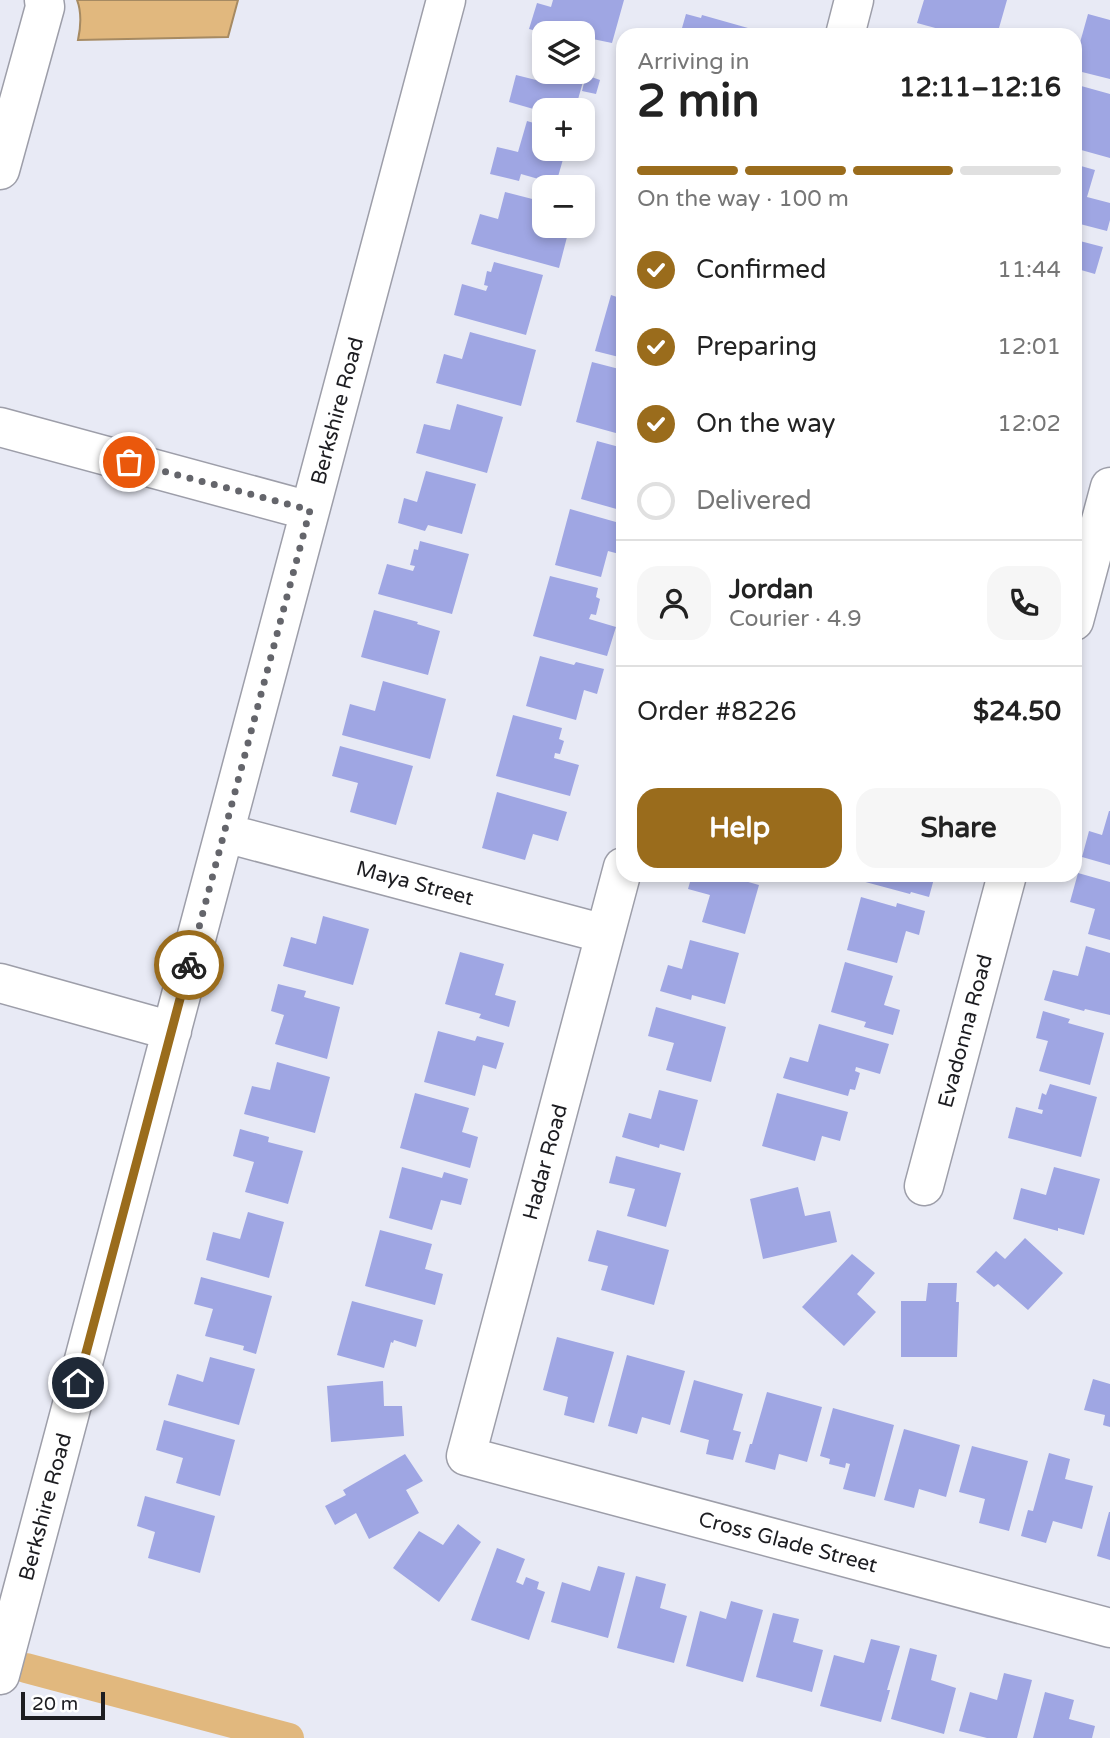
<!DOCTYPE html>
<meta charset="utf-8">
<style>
:root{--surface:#fff;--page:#f6f6f6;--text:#222;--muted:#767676;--line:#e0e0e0;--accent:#9a6c1c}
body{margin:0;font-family:"Varela Round",sans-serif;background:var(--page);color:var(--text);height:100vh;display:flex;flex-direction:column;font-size:26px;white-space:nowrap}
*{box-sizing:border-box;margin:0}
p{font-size:23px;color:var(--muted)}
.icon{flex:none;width:38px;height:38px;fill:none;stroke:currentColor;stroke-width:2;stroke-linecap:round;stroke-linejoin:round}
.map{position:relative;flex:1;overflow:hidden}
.panel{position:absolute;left:616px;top:28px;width:466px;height:854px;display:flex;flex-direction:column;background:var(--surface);border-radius:21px;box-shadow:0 4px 10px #0003}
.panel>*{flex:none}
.tools{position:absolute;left:532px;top:21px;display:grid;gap:14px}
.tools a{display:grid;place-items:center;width:63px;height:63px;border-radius:14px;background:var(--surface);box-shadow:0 4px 10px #0003;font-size:35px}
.scale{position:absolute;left:21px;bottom:18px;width:84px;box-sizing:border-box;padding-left:7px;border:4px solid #1d1d21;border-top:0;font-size:19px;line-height:24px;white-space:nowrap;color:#1d1d21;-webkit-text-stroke:5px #fff;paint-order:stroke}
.pin{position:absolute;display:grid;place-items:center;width:60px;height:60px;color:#fff;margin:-30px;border:4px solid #fff;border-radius:50%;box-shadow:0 2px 7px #0007}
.courier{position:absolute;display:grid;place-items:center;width:70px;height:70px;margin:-35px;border:5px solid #9a6c1c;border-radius:50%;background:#fff;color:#222;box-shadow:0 2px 9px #0007}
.summary em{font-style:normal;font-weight:800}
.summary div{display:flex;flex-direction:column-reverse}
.summary{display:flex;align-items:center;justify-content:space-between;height:119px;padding:0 21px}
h1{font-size:46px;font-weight:800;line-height:52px}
.bar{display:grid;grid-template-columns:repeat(4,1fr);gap:10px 7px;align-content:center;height:84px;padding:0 21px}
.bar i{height:9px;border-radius:5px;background:var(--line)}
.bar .selected{background:var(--accent)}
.bar p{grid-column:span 4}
.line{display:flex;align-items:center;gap:18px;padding:0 21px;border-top:2px solid var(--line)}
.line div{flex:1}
.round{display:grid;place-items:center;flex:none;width:74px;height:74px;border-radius:21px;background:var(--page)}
ol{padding:0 21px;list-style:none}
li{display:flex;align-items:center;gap:21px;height:77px}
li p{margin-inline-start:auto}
li .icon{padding:7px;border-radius:50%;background:var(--accent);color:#fff;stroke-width:4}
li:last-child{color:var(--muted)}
li i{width:38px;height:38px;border:4px solid var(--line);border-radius:50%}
.button{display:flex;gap:14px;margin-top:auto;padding:14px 21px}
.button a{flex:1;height:80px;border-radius:21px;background:var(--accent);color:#fff;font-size:28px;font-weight:800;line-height:80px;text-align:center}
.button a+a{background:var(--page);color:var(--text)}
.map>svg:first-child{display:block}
.water{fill:#e1b87e;stroke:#a68a62;stroke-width:2}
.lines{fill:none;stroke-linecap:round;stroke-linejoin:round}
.canal{stroke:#e1b87e;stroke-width:30}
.building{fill:#9fa6e3}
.minor-casing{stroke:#9d9ea9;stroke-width:41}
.minor{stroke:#fff;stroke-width:38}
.done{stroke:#64656b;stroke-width:7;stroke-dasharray:0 12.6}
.route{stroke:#9a6c1c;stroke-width:9}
.labels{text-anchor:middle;stroke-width:7;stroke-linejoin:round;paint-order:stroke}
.street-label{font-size:21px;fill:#1d1d21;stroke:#fff}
</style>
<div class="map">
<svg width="1110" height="1738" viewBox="0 0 1110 1738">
<rect width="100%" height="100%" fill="#e8eaf5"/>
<path class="water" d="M 77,0 L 238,0 L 228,37 L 78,40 C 81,26 82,13 77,0 Z"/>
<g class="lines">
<path class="canal" d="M 26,1668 L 289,1738"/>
</g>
<path class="building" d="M 553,0 L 624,0 L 612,43 L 583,37 L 583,33 L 544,33 L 529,29 L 537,3 L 551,7 Z
M 924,0 L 1007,0 L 997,35 L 961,35 L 917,23 Z
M 686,14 L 701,18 L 702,15 L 748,28 L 746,35 L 680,35 Z
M 1088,14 L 1110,20 L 1110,79 L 1074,70 L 1074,64 Z
M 583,63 L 588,64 L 575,110 L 544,110 L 544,112 L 509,102 L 516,75 L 540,81 L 542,72 L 583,72 Z
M 586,75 L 600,80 L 596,94 L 582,91 Z
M 1074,84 L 1110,94 L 1110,158 L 1074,148 Z
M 527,121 L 544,126 L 544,149 L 566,149 L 555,187 L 548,187 L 549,182 L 521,174 L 519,181 L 490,174 L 497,147 L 518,152 Z
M 1074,164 L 1095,170 L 1087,197 L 1110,203 L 1110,220 L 1107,231 L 1080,224 L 1079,227 L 1074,225 Z
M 505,192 L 544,202 L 544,226 L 551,226 L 550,232 L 567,237 L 559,268 L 471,244 L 480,214 L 498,219 Z
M 1076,240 L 1103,247 L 1095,274 L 1074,268 L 1074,245 Z
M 494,262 L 543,275 L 526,335 L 454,315 L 462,284 L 486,291 L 488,286 L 484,285 L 487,271 L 491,272 Z
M 611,295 L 623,299 L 623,358 L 595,351 Z
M 470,332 L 536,350 L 521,406 L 436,383 L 444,354 L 462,359 Z
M 592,362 L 623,370 L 623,435 L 576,422 Z
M 457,404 L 503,417 L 487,473 L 416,453 L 424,424 L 450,430 Z
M 597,441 L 623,448 L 623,507 L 621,507 L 620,510 L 581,499 Z
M 426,471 L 476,484 L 462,534 L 428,525 L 425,531 L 398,523 L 404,498 L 417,502 Z
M 570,509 L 623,524 L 623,555 L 608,551 L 601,577 L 555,565 Z
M 420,541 L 469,554 L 452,614 L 378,594 L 387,564 L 413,571 L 415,566 L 410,565 L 414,549 L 418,550 Z
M 550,576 L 598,588 L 596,597 L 600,599 L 596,615 L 591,614 L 589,619 L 616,627 L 607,656 L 533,636 Z
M 374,610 L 418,622 L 417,624 L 440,631 L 428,675 L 361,657 Z
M 540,656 L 574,665 L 576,662 L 604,669 L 597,694 L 584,690 L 576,720 L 526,706 Z
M 383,681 L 446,699 L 430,759 L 342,735 L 350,704 L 375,711 Z
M 513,715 L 562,728 L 559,739 L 564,741 L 560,754 L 555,753 L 554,758 L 579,765 L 570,796 L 496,776 Z
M 340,746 L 413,766 L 396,825 L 350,812 L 358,783 L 332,776 Z
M 497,792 L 567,812 L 558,841 L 533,834 L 525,860 L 482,848 Z
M 1109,811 L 1110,811 L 1110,865 L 1082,857 L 1089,831 L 1102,835 Z
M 1078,873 L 1110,882 L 1110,940 L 1088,934 L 1095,909 L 1070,902 Z
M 692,875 L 727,875 L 727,876 L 759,885 L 745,934 L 702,922 L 710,895 L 688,889 Z
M 859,875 L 935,875 L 929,897 L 911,892 L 910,894 L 858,880 Z
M 861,897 L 896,907 L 897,903 L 925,911 L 919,935 L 906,931 L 897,963 L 847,950 Z
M 323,916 L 369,929 L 353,985 L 283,966 L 291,937 L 316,944 Z
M 690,940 L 739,953 L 725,1004 L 692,995 L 691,1000 L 660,991 L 668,965 L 682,969 Z
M 1086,946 L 1110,953 L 1110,1015 L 1085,1009 L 1084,1011 L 1044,1000 L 1053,970 L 1078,976 Z
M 460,952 L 504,964 L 495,995 L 516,1001 L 509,1027 L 479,1018 L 481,1014 L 445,1004 Z
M 845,962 L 893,976 L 884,1005 L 900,1010 L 893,1035 L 864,1027 L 866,1022 L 831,1012 Z
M 278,984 L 306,991 L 304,997 L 340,1007 L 327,1059 L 275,1044 L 284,1015 L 271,1011 Z
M 656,1007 L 726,1027 L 711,1082 L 666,1070 L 674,1043 L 648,1036 Z
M 1043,1011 L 1070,1019 L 1068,1023 L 1104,1033 L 1090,1085 L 1039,1071 L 1048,1041 L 1036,1038 Z
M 819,1024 L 889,1044 L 880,1074 L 856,1067 L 855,1071 L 860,1073 L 855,1090 L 850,1089 L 848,1096 L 783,1078 L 790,1057 L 808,1062 Z
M 438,1031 L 475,1041 L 477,1036 L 504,1043 L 496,1069 L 483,1065 L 475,1096 L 424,1082 Z
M 277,1062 L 330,1077 L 315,1133 L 244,1114 L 252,1086 L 270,1090 Z
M 1050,1084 L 1097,1097 L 1081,1157 L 1008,1138 L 1016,1107 L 1042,1114 L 1043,1110 L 1038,1109 L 1042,1093 L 1046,1095 Z
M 659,1090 L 698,1100 L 684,1151 L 660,1144 L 659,1148 L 622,1137 L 629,1113 L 651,1119 Z
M 415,1093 L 469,1108 L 462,1132 L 478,1137 L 470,1168 L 400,1148 Z
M 777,1093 L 848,1112 L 840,1141 L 822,1136 L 815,1161 L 762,1146 Z
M 240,1129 L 269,1137 L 268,1142 L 303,1151 L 288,1204 L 245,1192 L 254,1162 L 233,1156 Z
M 616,1156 L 681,1173 L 666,1227 L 627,1216 L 635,1189 L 609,1183 Z
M 402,1167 L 442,1178 L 444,1172 L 468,1179 L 461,1205 L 441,1200 L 432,1230 L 389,1218 Z
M 1054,1167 L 1100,1179 L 1084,1235 L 1058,1228 L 1058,1231 L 1013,1219 L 1021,1188 L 1046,1195 Z
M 798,1187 L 805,1216 L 830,1211 L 837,1242 L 763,1259 L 750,1199 Z
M 248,1212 L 284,1222 L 269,1278 L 206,1260 L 213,1232 L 240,1239 Z
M 380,1230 L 432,1244 L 425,1269 L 443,1274 L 435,1305 L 365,1286 Z
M 597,1230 L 669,1250 L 654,1305 L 601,1290 L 608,1266 L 588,1261 Z
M 1025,1238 L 1063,1273 L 1028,1310 L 998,1284 L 994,1287 L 976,1272 L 996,1251 L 1005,1259 Z
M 852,1254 L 875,1273 L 857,1294 L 876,1312 L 844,1346 L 802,1307 Z
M 201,1277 L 272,1296 L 256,1354 L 243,1350 L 244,1346 L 205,1336 L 213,1309 L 194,1304 Z
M 928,1283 L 957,1283 L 956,1302 L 959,1302 L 957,1357 L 901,1357 L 901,1301 L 926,1301 Z
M 352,1301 L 423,1320 L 416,1347 L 394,1340 L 393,1343 L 391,1342 L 384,1368 L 337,1355 Z
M 557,1337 L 614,1352 L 594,1423 L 564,1415 L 568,1397 L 543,1390 Z
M 627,1355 L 685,1371 L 670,1425 L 642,1417 L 637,1434 L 608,1426 Z
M 210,1357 L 255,1369 L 239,1425 L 168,1405 L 177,1374 L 203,1382 Z
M 1093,1379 L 1110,1384 L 1110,1427 L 1103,1425 L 1105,1415 L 1084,1410 Z
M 694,1380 L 743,1394 L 733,1430 L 741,1432 L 733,1460 L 706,1454 L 709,1440 L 680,1432 Z
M 383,1381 L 384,1406 L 402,1406 L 404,1436 L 331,1442 L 327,1386 Z
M 767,1392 L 822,1407 L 807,1462 L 779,1454 L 775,1470 L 745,1462 L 750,1444 L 752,1444 Z
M 833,1408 L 894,1425 L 875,1497 L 843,1489 L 850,1464 L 846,1463 L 845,1468 L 829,1464 L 830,1459 L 820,1456 Z
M 164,1420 L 235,1440 L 220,1496 L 176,1483 L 183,1458 L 156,1450 Z
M 904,1429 L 960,1445 L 946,1497 L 919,1489 L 914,1508 L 884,1500 Z
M 972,1446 L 1028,1461 L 1009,1531 L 979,1523 L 985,1499 L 959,1492 Z
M 1049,1453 L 1070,1459 L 1065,1479 L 1093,1486 L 1082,1529 L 1053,1521 L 1046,1543 L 1021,1536 L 1028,1510 L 1033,1511 Z
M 405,1454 L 423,1481 L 406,1490 L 419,1513 L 369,1539 L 356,1513 L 335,1525 L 325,1506 L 346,1495 L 343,1490 Z
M 145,1496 L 215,1516 L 200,1573 L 148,1558 L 155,1532 L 137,1526 Z
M 1109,1512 L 1110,1512 L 1110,1560 L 1097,1556 Z
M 458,1524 L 481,1542 L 439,1602 L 393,1568 L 419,1531 L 443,1545 Z
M 497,1548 L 525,1559 L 516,1582 L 523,1585 L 526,1577 L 539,1582 L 537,1589 L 545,1592 L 529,1640 L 471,1620 Z
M 598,1566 L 625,1573 L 608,1638 L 551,1622 L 562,1582 L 590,1591 Z
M 636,1576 L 666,1584 L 660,1608 L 687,1616 L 674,1663 L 617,1648 Z
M 731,1601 L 763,1610 L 743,1682 L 686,1666 L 700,1611 L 726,1619 Z
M 773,1613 L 799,1619 L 793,1642 L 823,1650 L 812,1692 L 756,1677 Z
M 871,1639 L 900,1646 L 887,1690 L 890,1690 L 881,1722 L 820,1706 L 834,1655 L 864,1663 Z
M 910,1648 L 937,1655 L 931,1680 L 956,1688 L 944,1734 L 891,1719 Z
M 1004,1673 L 1032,1680 L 1017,1738 L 987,1738 L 959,1731 L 970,1692 L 997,1700 Z
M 1045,1692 L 1074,1700 L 1069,1719 L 1095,1726 L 1092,1738 L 1033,1738 Z"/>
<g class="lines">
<g class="minor-casing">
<path id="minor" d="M 845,35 L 854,0
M 0,170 L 45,7 L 44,0
M 0,427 L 310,511
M 1074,621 L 1110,487
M 225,833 L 605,934
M 623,867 L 466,1456 L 1110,1628
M 0,983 L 172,1031
M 924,1186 L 1007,875
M 0,1675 L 446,0"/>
</g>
<use href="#minor" class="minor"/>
</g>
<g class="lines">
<path class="done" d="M 129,462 L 310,510 L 189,965"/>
<path class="route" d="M 78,1383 L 189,965"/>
</g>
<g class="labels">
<g class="street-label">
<text transform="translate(337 411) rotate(-75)" y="7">Berkshire Road</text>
<text transform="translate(415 883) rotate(15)" y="7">Maya Street</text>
<text transform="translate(965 1031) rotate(-75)" y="7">Evadonna Road</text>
<text transform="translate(545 1162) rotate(-75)" y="7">Hadar Road</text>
<text transform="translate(45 1507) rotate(-75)" y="7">Berkshire Road</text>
<text transform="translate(788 1542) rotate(15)" y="7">Cross Glade Street</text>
</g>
</g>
</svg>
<div class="tools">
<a><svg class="icon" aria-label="layers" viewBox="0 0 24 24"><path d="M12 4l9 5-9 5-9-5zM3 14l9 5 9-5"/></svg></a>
<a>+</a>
<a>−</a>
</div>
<div class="scale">20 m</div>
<div class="pin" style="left:129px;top:462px;background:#ea580c"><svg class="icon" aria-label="bag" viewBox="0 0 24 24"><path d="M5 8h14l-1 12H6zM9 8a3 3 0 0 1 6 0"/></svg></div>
<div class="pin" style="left:78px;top:1383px;background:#1f2937"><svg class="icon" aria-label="home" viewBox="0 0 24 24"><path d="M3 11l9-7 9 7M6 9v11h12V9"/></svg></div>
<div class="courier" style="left:189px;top:965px"><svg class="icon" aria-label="bike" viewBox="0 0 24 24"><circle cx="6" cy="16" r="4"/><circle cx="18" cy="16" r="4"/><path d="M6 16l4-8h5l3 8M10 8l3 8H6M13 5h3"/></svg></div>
<section class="panel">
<div class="summary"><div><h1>2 min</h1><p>Arriving in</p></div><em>12:11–12:16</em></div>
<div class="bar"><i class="selected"></i><i class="selected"></i><i class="selected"></i><i></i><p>On the way · 100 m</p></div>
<ol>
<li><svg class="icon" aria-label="check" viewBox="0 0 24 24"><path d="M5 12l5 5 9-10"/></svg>Confirmed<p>11:44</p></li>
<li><svg class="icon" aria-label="check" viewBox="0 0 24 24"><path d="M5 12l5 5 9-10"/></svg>Preparing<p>12:01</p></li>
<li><svg class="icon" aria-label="check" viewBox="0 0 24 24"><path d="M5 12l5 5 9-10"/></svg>On the way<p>12:02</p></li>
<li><i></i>Delivered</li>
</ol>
<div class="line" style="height:126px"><a class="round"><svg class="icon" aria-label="person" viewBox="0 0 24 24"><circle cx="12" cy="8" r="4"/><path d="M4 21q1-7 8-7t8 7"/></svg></a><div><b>Jordan</b><p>Courier · 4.9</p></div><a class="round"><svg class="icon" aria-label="phone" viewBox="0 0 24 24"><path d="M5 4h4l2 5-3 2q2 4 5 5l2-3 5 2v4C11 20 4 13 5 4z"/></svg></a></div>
<div class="line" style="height:91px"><div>Order #8226</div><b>$24.50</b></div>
<div class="button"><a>Help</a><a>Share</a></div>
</section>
</div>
